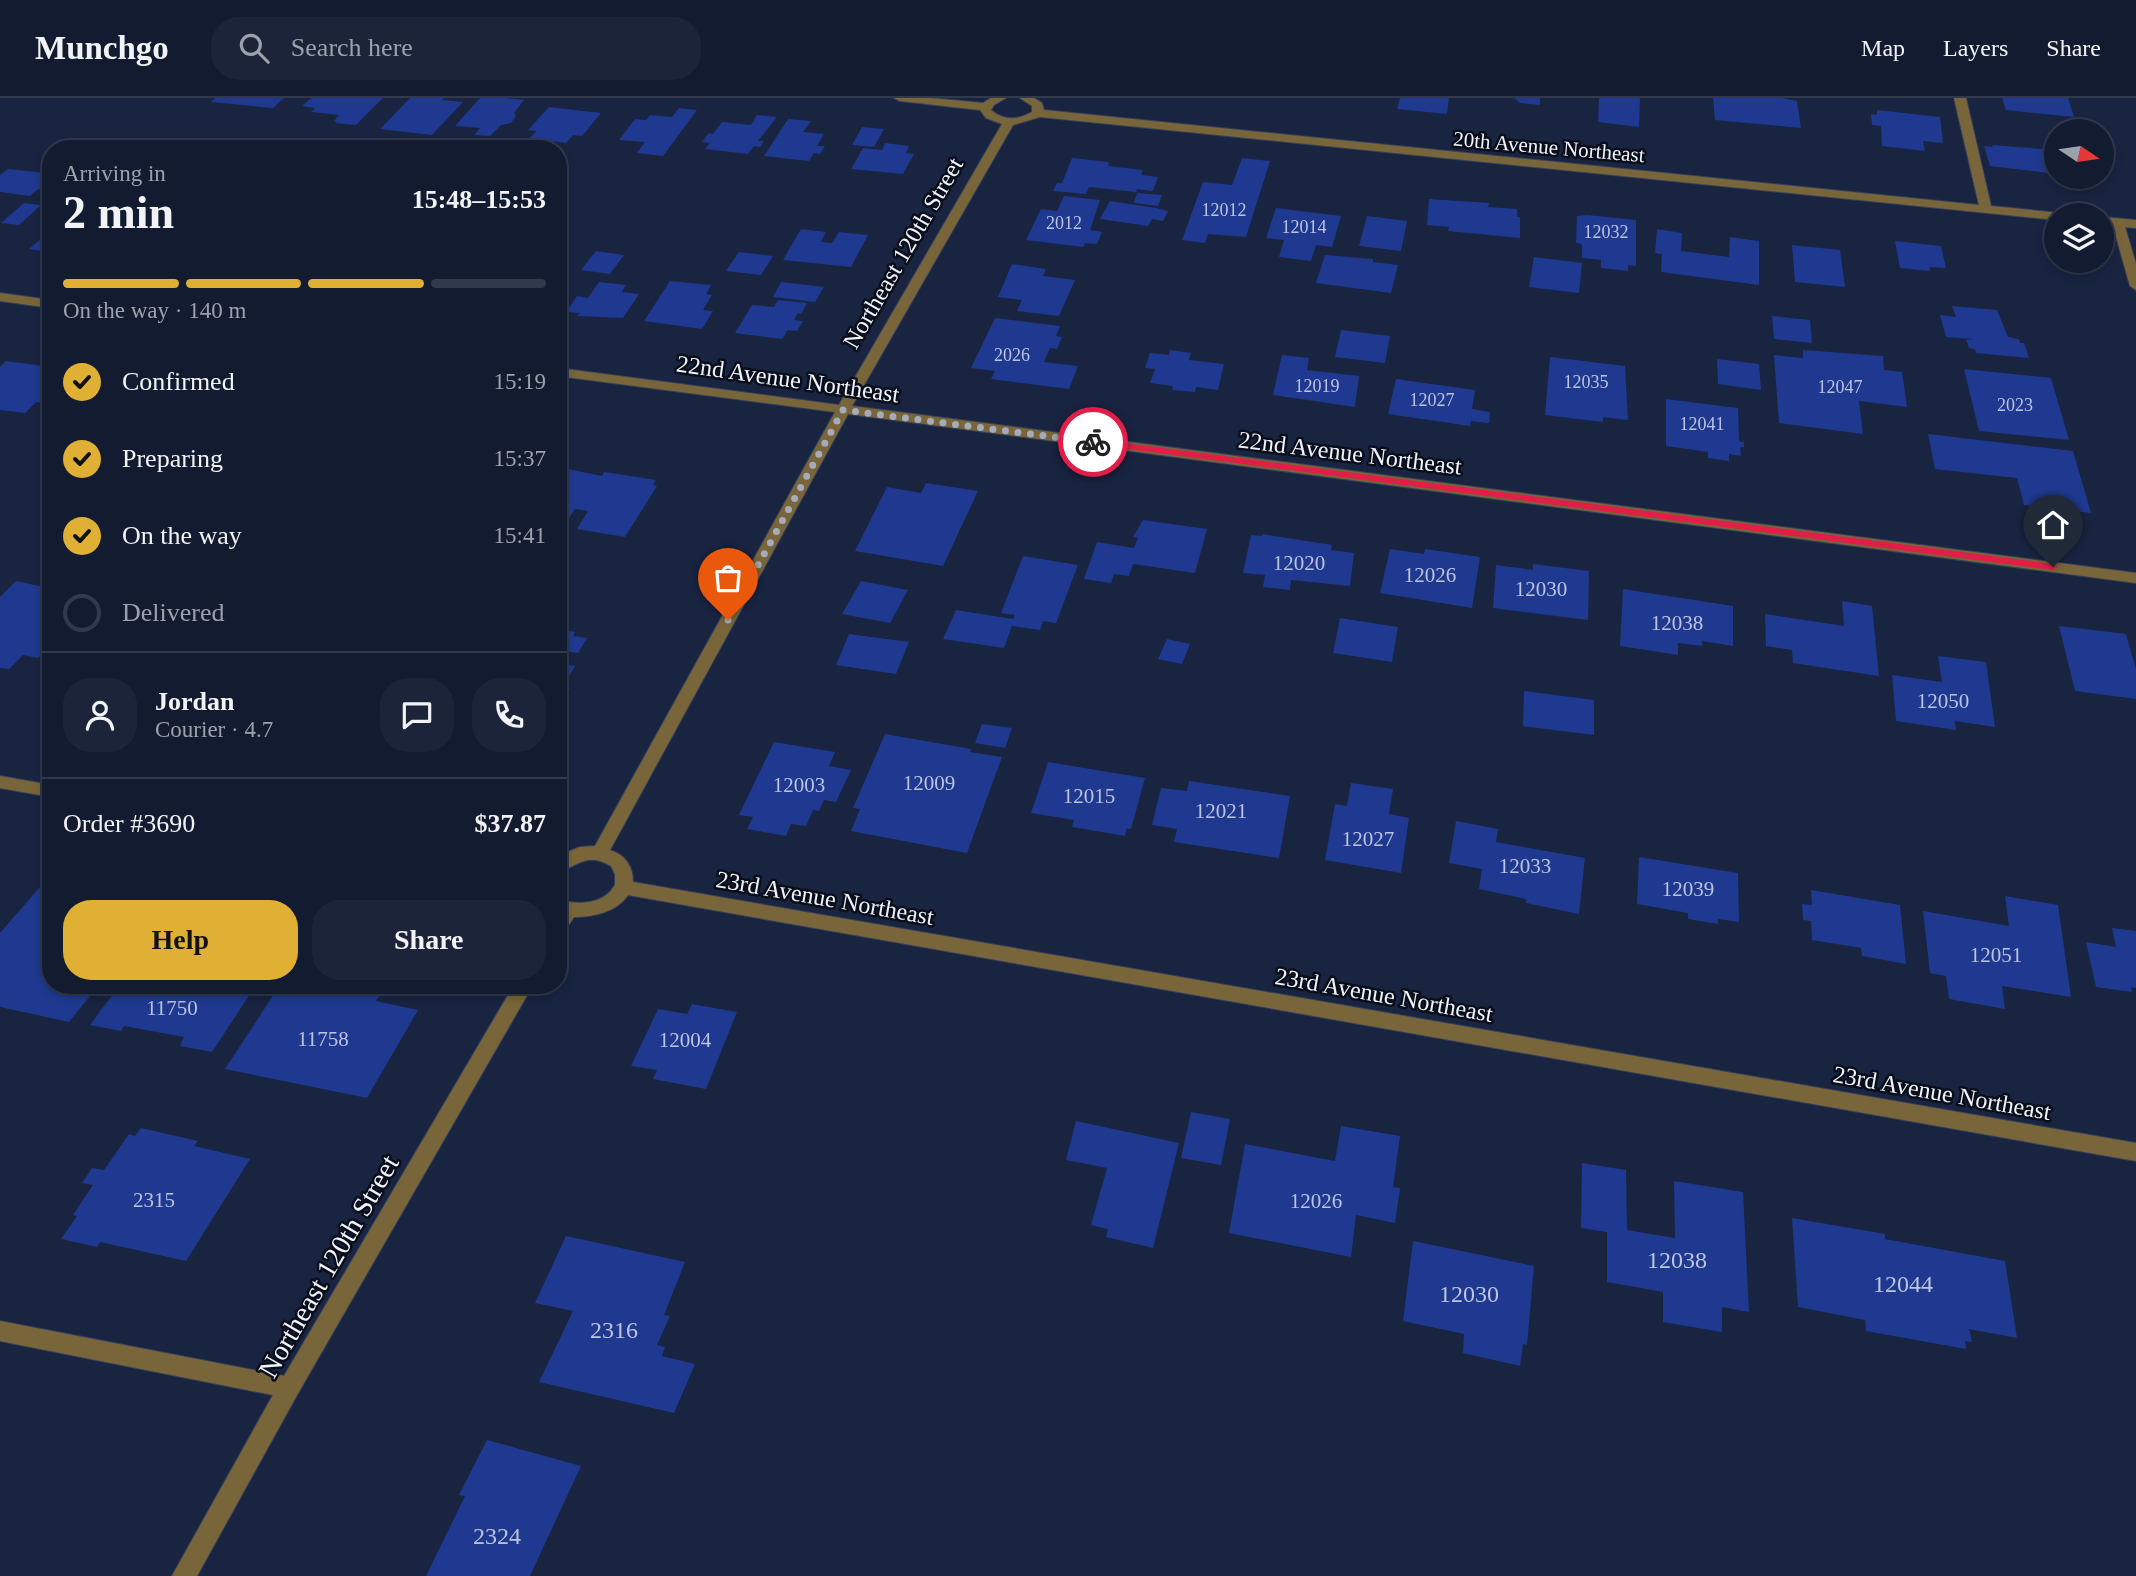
<!DOCTYPE html>
<meta charset="utf-8">
<style>
:root{--surface:#131b31;--page:#1c2439;--text:#f1f3f6;--muted:#9da1ab;--line:#32394d;--accent:#e0b034}
body{margin:0;font-family:"Times New Roman",serif;background:var(--page);color:var(--text);height:100vh;display:flex;flex-direction:column;font-size:26px;white-space:nowrap}
*{box-sizing:border-box;margin:0}
p{font-size:23px;color:var(--muted)}
.icon{flex:none;width:38px;height:38px;fill:none;stroke:currentColor;stroke-width:2;stroke-linecap:round;stroke-linejoin:round}
.map{position:relative;flex:1;overflow:hidden}
.panel{position:absolute;left:42px;top:42px;width:525px;height:854px;display:flex;flex-direction:column;background:var(--surface);border-radius:28px;box-shadow:0 4px 10px #0003,0 0 0 2px var(--line)}
.panel>*{flex:none}
.needle{width:46px;rotate:103deg}
.controls{position:absolute;left:2044px;top:21px;display:grid;gap:14px}
.controls a{display:grid;place-items:center;width:70px;height:70px;border-radius:50%;background:var(--surface);box-shadow:0 4px 10px #0003,0 0 0 2px var(--line);font-size:35px}
.pin{position:absolute;display:grid;place-items:center;width:60px;height:60px;color:#fff;margin:-72px -30px;border-radius:50% 50% 50% 0;rotate:-45deg;box-shadow:0 0 7px #0007}
.pin .icon{rotate:45deg}
.courier{position:absolute;display:grid;place-items:center;width:70px;height:70px;margin:-35px;border:5px solid #e11d48;border-radius:50%;background:#fff;color:#222;box-shadow:0 2px 9px #0007}
.overview em{font-style:normal;font-weight:800}
.overview div{display:flex;flex-direction:column-reverse}
.overview{display:flex;align-items:center;justify-content:space-between;height:119px;padding:0 21px}
h1{font-size:46px;font-weight:800;line-height:52px}
.bar{display:grid;grid-template-columns:repeat(4,1fr);gap:10px 7px;align-content:center;height:84px;padding:0 21px}
.bar i{height:9px;border-radius:5px;background:var(--line)}
.bar .on{background:var(--accent)}
.bar p{grid-column:span 4}
.line{display:flex;align-items:center;gap:18px;padding:0 21px;border-top:2px solid var(--line)}
.line div{flex:1}
.round{display:grid;place-items:center;flex:none;width:74px;height:74px;border-radius:28px;background:var(--page)}
ol{padding:0 21px;list-style:none}
li{display:flex;align-items:center;gap:21px;height:77px}
li p{margin-inline-start:auto}
li .icon{padding:7px;border-radius:50%;background:var(--accent);color:#111;stroke-width:4}
li:last-child{color:var(--muted)}
li i{width:38px;height:38px;border:4px solid var(--line);border-radius:50%}
.cta{display:flex;gap:14px;margin-top:auto;padding:14px 21px}
.cta a{flex:1;height:80px;border-radius:28px;background:var(--accent);color:#111;font-size:28px;font-weight:800;line-height:80px;text-align:center}
.cta a+a{background:var(--page);color:var(--text)}
header{display:flex;align-items:center;gap:42px;box-sizing:border-box;height:98px;padding:0 35px;background:var(--surface);border-bottom:2px solid var(--line)}
header strong{font-size:33px}
nav{display:flex;gap:38px;margin-inline-start:auto;font-size:24px}
.search{width:490px;height:63px;background:var(--page);display:flex;align-items:center;gap:18px;box-sizing:border-box;padding:0 24px;border-radius:28px;color:var(--muted);font-size:26px}
.map>svg:first-child{display:block}
.building{fill:#1e398f}
.lines{fill:none;stroke-linecap:round;stroke-linejoin:round}
.minor-casing{stroke:#37415b;stroke-width:2}
.minor{fill:#79653a;fill-rule:evenodd}
.route{fill:#e11d48}
.done{stroke:#a5abba;stroke-width:7;stroke-dasharray:0 12.6}
.labels{text-anchor:middle;stroke-width:5;stroke-linejoin:round;paint-order:stroke}
.far-number-label{font-size:18px;fill:#bcc4e0}
.far-street-label{font-size:21px;fill:#f0f3fb;stroke:#090e1b}
.number-label{font-size:21px;fill:#bcc4e0}
.street-label{font-size:24px;fill:#f0f3fb;stroke:#090e1b}
.near-number-label{font-size:24px;fill:#bcc4e0}
.near-street-label{font-size:28px;fill:#f0f3fb;stroke:#090e1b}
</style>
<header>
<strong>Munchgo</strong>
<div class="search"><svg class="icon" aria-label="search" viewBox="0 0 24 24"><circle cx="10" cy="10" r="6"/><path d="M15 15l6 6"/></svg>Search here</div>
<nav><a>Map</a><a>Layers</a><a>Share</a></nav>
</header>
<div class="map">
<svg width="2136" height="1478" viewBox="0 0 2136 1478">
<rect width="100%" height="100%" fill="#192441"/>
<path class="building" d="M 215,0 L 284,0 L 273,10 L 211,4 Z
M 311,0 L 383,0 L 356,27 L 335,25 L 337,23 L 334,23 L 339,17 L 311,14 L 315,10 L 302,8 Z
M 410,0 L 444,0 L 442,2 L 463,4 L 432,37 L 380,31 Z
M 480,0 L 506,0 L 524,2 L 514,15 L 516,18 L 511,25 L 501,27 L 490,38 L 474,37 L 480,30 L 455,28 Z
M 1400,0 L 1449,0 L 1447,16 L 1397,11 Z
M 1514,0 L 1540,0 L 1540,7 L 1520,5 Z
M 1599,0 L 1640,0 L 1639,29 L 1598,24 Z
M 1713,0 L 1782,0 L 1797,3 L 1801,30 L 1715,22 Z
M 2002,0 L 2068,0 L 2074,19 L 2006,12 Z
M 549,9 L 601,15 L 582,38 L 573,37 L 566,45 L 530,40 L 537,33 L 528,32 Z
M 679,10 L 697,12 L 663,58 L 637,55 L 645,44 L 619,42 L 635,21 L 646,22 L 650,17 L 672,19 Z
M 1877,12 L 1940,19 L 1943,45 L 1923,43 L 1925,53 L 1882,48 L 1881,28 L 1872,27 L 1871,16 L 1877,17 Z
M 757,17 L 777,19 L 758,43 L 764,43 L 760,49 L 754,48 L 748,56 L 705,51 L 710,45 L 702,44 L 709,35 L 713,36 L 722,24 L 751,27 Z
M 788,21 L 811,23 L 803,34 L 824,36 L 817,48 L 825,48 L 820,56 L 814,55 L 809,63 L 764,58 Z
M 862,29 L 884,31 L 874,49 L 852,47 Z
M 104,43 L 136,47 L 131,51 L 95,51 Z
M 885,45 L 909,48 L 906,55 L 914,56 L 903,76 L 851,71 L 863,50 L 882,52 Z
M 1992,47 L 2056,52 L 2056,76 L 1990,68 L 1984,48 L 1993,49 Z
M 1072,60 L 1109,64 L 1108,68 L 1143,72 L 1141,77 L 1158,79 L 1153,93 L 1137,91 L 1136,94 L 1089,89 L 1086,96 L 1053,93 L 1057,85 L 1062,85 Z
M 1242,60 L 1270,63 L 1246,139 L 1208,136 L 1205,145 L 1182,142 L 1203,84 L 1232,87 Z
M 8,71 L 46,75 L 51,71 L 51,92 L 38,91 L 30,98 L 0,94 L 0,77 Z
M 1137,95 L 1162,97 L 1158,108 L 1134,105 Z
M 1064,98 L 1100,102 L 1090,132 L 1102,134 L 1097,146 L 1085,145 L 1083,149 L 1026,142 L 1041,111 L 1057,113 Z
M 1429,101 L 1489,105 L 1488,109 L 1517,111 L 1517,119 L 1520,119 L 1520,140 L 1448,133 L 1449,129 L 1427,127 Z
M 1110,103 L 1156,110 L 1168,113 L 1163,123 L 1152,121 L 1148,128 L 1100,121 Z
M 24,105 L 41,107 L 19,127 L 1,125 Z
M 1276,110 L 1341,118 L 1332,149 L 1316,147 L 1311,163 L 1279,159 L 1284,142 L 1266,140 Z
M 1587,117 L 1636,122 L 1636,168 L 1628,167 L 1628,173 L 1601,170 L 1601,162 L 1582,160 L 1582,146 L 1576,145 L 1577,118 Z
M 1367,118 L 1407,123 L 1401,153 L 1359,148 Z
M 801,131 L 826,134 L 821,144 L 832,145 L 839,134 L 868,137 L 851,169 L 783,162 Z
M 1657,131 L 1682,135 L 1681,153 L 1729,159 L 1730,139 L 1759,143 L 1759,187 L 1661,174 L 1662,156 L 1655,155 Z
M 51,132 L 51,154 L 29,151 Z
M 1895,143 L 1941,148 L 1946,170 L 1930,169 L 1930,173 L 1900,170 Z
M 1792,147 L 1840,152 L 1845,189 L 1795,184 Z
M 596,153 L 624,157 L 610,176 L 581,172 Z
M 739,154 L 773,158 L 761,177 L 726,173 Z
M 1325,157 L 1373,161 L 1373,164 L 1398,167 L 1391,195 L 1316,185 Z
M 1534,159 L 1582,165 L 1579,195 L 1529,189 Z
M 1012,166 L 1046,171 L 1043,178 L 1075,182 L 1059,218 L 1017,213 L 1022,202 L 998,199 Z
M 558,167 L 570,169 L 563,178 L 567,179 L 558,191 Z
M 670,183 L 711,187 L 706,196 L 712,197 L 703,212 L 713,213 L 702,231 L 644,223 Z
M 599,184 L 626,187 L 622,194 L 639,196 L 623,220 L 577,218 L 580,215 L 566,214 L 577,198 L 588,200 Z
M 781,184 L 824,189 L 815,204 L 773,199 Z
M 778,202 L 807,205 L 801,216 L 798,215 L 794,222 L 803,223 L 797,233 L 788,232 L 782,241 L 735,235 L 752,207 L 774,209 Z
M 1952,208 L 1997,212 L 2008,239 L 2019,241 L 2020,245 L 2024,245 L 2029,260 L 1976,255 L 1975,251 L 1969,250 L 1966,242 L 1973,241 L 1946,239 L 1940,217 L 1956,219 Z
M 1772,218 L 1810,222 L 1812,245 L 1774,241 Z
M 995,220 L 1060,228 L 1056,238 L 1062,239 L 1057,251 L 1050,250 L 1044,264 L 1078,268 L 1069,291 L 991,281 L 995,273 L 971,270 Z
M 1341,232 L 1390,238 L 1385,265 L 1335,259 Z
M 1170,252 L 1191,255 L 1189,262 L 1224,266 L 1218,292 L 1196,289 L 1195,294 L 1172,292 L 1173,288 L 1150,285 L 1155,271 L 1145,270 L 1150,255 L 1169,257 Z
M 1803,252 L 1883,258 L 1884,272 L 1902,274 L 1907,309 L 1859,303 L 1863,336 L 1779,325 L 1774,257 L 1803,260 Z
M 1282,257 L 1309,260 L 1307,272 L 1359,278 L 1355,309 L 1273,297 Z
M 1550,259 L 1625,268 L 1628,322 L 1603,319 L 1603,324 L 1545,317 Z
M 1717,261 L 1759,266 L 1761,292 L 1718,286 Z
M 6,263 L 51,269 L 51,306 L 36,304 L 25,315 L 0,312 L 0,269 Z
M 1964,271 L 2051,280 L 2069,342 L 1979,333 Z
M 1396,281 L 1475,292 L 1472,311 L 1490,314 L 1489,325 L 1471,323 L 1470,328 L 1388,316 Z
M 1666,301 L 1738,310 L 1739,343 L 1744,344 L 1744,349 L 1740,349 L 1741,358 L 1729,356 L 1729,363 L 1708,360 L 1708,354 L 1666,348 Z
M 1928,336 L 2073,353 L 2091,415 L 2024,407 L 2017,380 L 1935,371 Z
M 558,369 L 602,378 L 604,374 L 656,382 L 653,387 L 657,388 L 625,439 L 577,431 L 588,413 L 575,411 L 563,429 L 558,428 Z
M 926,385 L 978,393 L 943,468 L 855,453 L 887,389 L 921,395 Z
M 1143,422 L 1207,431 L 1195,475 L 1133,466 L 1129,478 L 1114,476 L 1111,485 L 1084,481 L 1097,444 L 1134,450 L 1138,440 L 1133,439 Z
M 1262,436 L 1332,447 L 1331,452 L 1354,455 L 1350,488 L 1291,482 L 1290,492 L 1263,489 L 1265,477 L 1243,475 L 1251,437 L 1262,438 Z
M 1390,451 L 1424,456 L 1425,451 L 1480,459 L 1472,510 L 1380,495 Z
M 1023,458 L 1078,467 L 1056,525 L 1043,523 L 1040,532 L 1012,528 L 1004,550 L 943,541 L 956,512 L 1013,521 L 1015,517 L 1001,515 Z
M 1533,466 L 1589,473 L 1588,522 L 1493,510 L 1496,467 L 1533,472 Z
M 51,481 L 51,547 L 38,560 L 23,557 L 9,571 L 0,570 L 0,499 L 16,483 L 39,488 Z
M 861,483 L 908,492 L 890,525 L 842,516 Z
M 1623,491 L 1733,508 L 1733,548 L 1702,543 L 1702,548 L 1678,545 L 1678,557 L 1620,548 Z
M 1842,503 L 1872,508 L 1879,578 L 1793,565 L 1792,552 L 1766,548 L 1765,516 L 1844,528 Z
M 1340,520 L 1398,529 L 1392,564 L 1333,555 Z
M 2059,528 L 2126,536 L 2136,571 L 2136,601 L 2075,593 Z
M 558,531 L 575,534 L 573,538 L 587,540 L 578,555 L 564,553 L 558,563 Z
M 849,536 L 909,544 L 896,576 L 836,567 Z
M 1167,541 L 1190,546 L 1182,566 L 1158,561 Z
M 1938,558 L 1986,564 L 1995,629 L 1955,623 L 1956,632 L 1896,623 L 1892,577 L 1942,584 Z
M 558,565 L 575,568 L 563,589 L 570,590 L 558,611 Z
M 1524,593 L 1594,602 L 1594,637 L 1523,628 Z
M 982,626 L 1012,630 L 1005,650 L 975,645 Z
M 885,636 L 971,651 L 970,654 L 1002,659 L 967,755 L 851,733 L 860,711 L 853,710 Z
M 774,644 L 835,654 L 829,668 L 851,672 L 836,704 L 824,702 L 819,713 L 813,712 L 806,728 L 791,726 L 786,738 L 747,731 L 753,719 L 739,717 Z
M 1048,664 L 1145,680 L 1131,731 L 1127,730 L 1125,738 L 1072,729 L 1074,722 L 1031,715 Z
M 1189,683 L 1290,698 L 1279,760 L 1174,744 L 1177,731 L 1152,727 L 1161,690 L 1187,693 Z
M 1351,685 L 1393,691 L 1389,716 L 1409,720 L 1401,775 L 1325,762 L 1335,706 L 1347,708 Z
M 1456,723 L 1498,731 L 1496,744 L 1585,760 L 1579,816 L 1526,805 L 1526,801 L 1479,791 L 1482,771 L 1449,765 Z
M 1639,759 L 1738,775 L 1739,824 L 1718,821 L 1718,826 L 1688,821 L 1688,815 L 1637,806 Z
M 40,789 L 51,792 L 51,887 L 99,887 L 69,924 L 0,909 L 0,835 Z
M 1811,792 L 1900,807 L 1906,866 L 1862,858 L 1861,850 L 1812,842 L 1811,823 L 1803,822 L 1802,806 L 1812,807 Z
M 2005,798 L 2058,807 L 2071,899 L 2002,888 L 2005,911 L 1949,901 L 1946,878 L 1930,875 L 1923,813 L 2009,828 Z
M 2112,830 L 2136,833 L 2136,890 L 2131,889 L 2132,894 L 2096,889 L 2086,844 L 2116,849 Z
M 128,887 L 256,887 L 212,954 L 180,948 L 184,939 L 124,928 L 121,933 L 90,927 L 116,892 L 124,893 Z
M 280,887 L 359,887 L 356,891 L 381,896 L 376,903 L 418,912 L 367,1000 L 225,971 Z
M 692,906 L 737,914 L 706,991 L 653,981 L 657,972 L 631,968 L 658,911 L 687,916 Z
M 1191,1014 L 1230,1021 L 1221,1067 L 1181,1060 Z
M 1076,1023 L 1179,1045 L 1153,1150 L 1106,1139 L 1108,1131 L 1091,1127 L 1107,1070 L 1066,1062 Z
M 1341,1028 L 1400,1038 L 1393,1089 L 1400,1090 L 1395,1125 L 1356,1117 L 1351,1159 L 1229,1135 L 1245,1046 L 1335,1063 Z
M 141,1030 L 198,1043 L 194,1048 L 250,1061 L 186,1163 L 100,1144 L 97,1149 L 61,1141 L 77,1118 L 73,1117 L 93,1087 L 82,1085 L 92,1070 L 104,1072 L 129,1036 L 135,1038 Z
M 1582,1065 L 1626,1072 L 1627,1132 L 1675,1140 L 1674,1083 L 1743,1094 L 1749,1214 L 1722,1209 L 1722,1234 L 1663,1224 L 1663,1194 L 1607,1184 L 1607,1134 L 1581,1130 Z
M 1792,1120 L 1885,1136 L 1885,1141 L 2005,1163 L 2017,1240 L 1969,1231 L 1972,1244 L 1965,1243 L 1966,1251 L 1866,1233 L 1865,1222 L 1798,1209 Z
M 566,1138 L 685,1164 L 664,1217 L 670,1218 L 657,1247 L 665,1249 L 662,1258 L 695,1266 L 674,1315 L 539,1284 L 573,1213 L 535,1205 Z
M 1413,1143 L 1534,1168 L 1527,1247 L 1523,1246 L 1520,1268 L 1463,1255 L 1464,1236 L 1403,1223 Z
M 487,1342 L 581,1368 L 530,1478 L 426,1478 L 465,1398 L 459,1397 Z"/>
<g class="lines">
<g class="minor-casing">
<path id="minor" d="M 894,0 L 931,0 L 983,5 L 991,0 L 1006,0 L 994,7 L 991,12 C 1004,23 1018,22 1032,14 L 1032,8 L 1020,0 L 1034,0 L 1042,5 L 1044,12 L 1979,107 L 1954,0 L 1966,0 L 1991,108 L 2060,115 L 2062,117 L 2056,117 L 2056,122 L 1040,19 L 1013,27 L 852,308 L 2136,475 L 2136,485 L 848,316 L 610,752 C 625,757 633,768 633,784 L 2136,1045 L 2136,1063 L 628,797 C 617,814 593,819 574,819 L 564,834 L 558,836 L 558,802 C 578,807 604,807 615,787 L 615,776 L 611,768 C 587,754 580,767 558,774 L 558,758 L 580,749 L 595,748 L 835,314 L 558,278 L 558,270 L 839,307 L 1002,26 L 986,20 L 980,12 L 900,3 Z
M 2102,119 L 2136,122 L 2136,130 L 2125,129 L 2136,166 L 2136,192 L 2130,188 L 2113,128 L 2102,127 Z
M 0,195 L 51,202 L 51,210 L 0,203 Z
M 0,678 L 51,687 L 51,699 L 0,690 Z
M 514,887 L 533,887 L 297,1297 L 197,1478 L 172,1478 L 273,1297 L 0,1243 L 0,1223 L 284,1278 Z"/>
</g>
<use href="#minor" class="minor"/>
</g>
<path class="route" d="M 1093,341 L 2053,466 L 2058,469 L 2053,472 L 1090,346 L 1090,342 Z"/>
<g class="lines">
<path class="done" d="M 728,522 L 843,312 L 1093,344"/>
</g>
<g class="labels">
<g class="far-number-label">
<text x="1224" y="118">12012</text>
<text x="1064" y="131">2012</text>
<text x="1304" y="135">12014</text>
<text x="1606" y="140">12032</text>
<text x="1012" y="263">2026</text>
<text x="1586" y="290">12035</text>
<text x="1317" y="294">12019</text>
<text x="1840" y="295">12047</text>
<text x="1432" y="308">12027</text>
<text x="2015" y="313">2023</text>
<text x="1702" y="332">12041</text>
</g>
<g class="far-street-label">
<text transform="translate(1549 49) rotate(5)" y="7">20th Avenue Northeast</text>
</g>
<g class="number-label">
<text x="1299" y="472">12020</text>
<text x="1430" y="484">12026</text>
<text x="1541" y="498">12030</text>
<text x="1677" y="532">12038</text>
<text x="1943" y="610">12050</text>
<text x="929" y="692">12009</text>
<text x="799" y="694">12003</text>
<text x="1089" y="705">12015</text>
<text x="1221" y="720">12021</text>
<text x="1368" y="748">12027</text>
<text x="1525" y="775">12033</text>
<text x="1688" y="798">12039</text>
<text x="1996" y="864">12051</text>
<text x="172" y="917">11750</text>
<text x="323" y="948">11758</text>
<text x="685" y="949">12004</text>
<text x="154" y="1109">2315</text>
<text x="1316" y="1110">12026</text>
</g>
<g class="street-label">
<text transform="translate(903 155) rotate(-60)" y="8">Northeast 120th Street</text>
<text transform="translate(788 281) rotate(8)" y="8">22nd Avenue Northeast</text>
<text transform="translate(1350 355) rotate(7)" y="8">22nd Avenue Northeast</text>
<text transform="translate(825 800) rotate(10)" y="8">23rd Avenue Northeast</text>
<text transform="translate(1384 897) rotate(10)" y="8">23rd Avenue Northeast</text>
<text transform="translate(1942 995) rotate(10)" y="8">23rd Avenue Northeast</text>
</g>
<g class="near-number-label">
<text x="1677" y="1170">12038</text>
<text x="1903" y="1194">12044</text>
<text x="1469" y="1204">12030</text>
<text x="614" y="1240">2316</text>
<text x="497" y="1446">2324</text>
</g>
<g class="near-street-label">
<text transform="translate(328 1168) rotate(-60)" y="10">Northeast 120th Street</text>
</g>
</g>
</svg>
<div class="controls">
<a><svg class="needle" viewBox="-14 -14 28 28"><path d="M0-13l5 13h-10z" fill="#e53935"/><path d="M0 13l5-13h-10z" fill="#9da1ab"/></svg></a>
<a><svg class="icon" aria-label="layers" viewBox="0 0 24 24"><path d="M12 4l9 5-9 5-9-5zM3 14l9 5 9-5"/></svg></a>
</div>
<div class="pin" style="left:728px;top:522px;background:#ea580c"><svg class="icon" aria-label="bag" viewBox="0 0 24 24"><path d="M5 8h14l-1 12H6zM9 8a3 3 0 0 1 6 0"/></svg></div>
<div class="pin" style="left:2053px;top:469px;background:#1f2937"><svg class="icon" aria-label="home" viewBox="0 0 24 24"><path d="M3 11l9-7 9 7M6 9v11h12V9"/></svg></div>
<div class="courier" style="left:1093px;top:344px"><svg class="icon" aria-label="bike" viewBox="0 0 24 24"><circle cx="6" cy="16" r="4"/><circle cx="18" cy="16" r="4"/><path d="M6 16l4-8h5l3 8M10 8l3 8H6M13 5h3"/></svg></div>
<section class="panel">
<div class="overview"><div><h1>2 min</h1><p>Arriving in</p></div><em>15:48–15:53</em></div>
<div class="bar"><i class="on"></i><i class="on"></i><i class="on"></i><i></i><p>On the way · 140 m</p></div>
<ol>
<li><svg class="icon" aria-label="check" viewBox="0 0 24 24"><path d="M5 12l5 5 9-10"/></svg>Confirmed<p>15:19</p></li>
<li><svg class="icon" aria-label="check" viewBox="0 0 24 24"><path d="M5 12l5 5 9-10"/></svg>Preparing<p>15:37</p></li>
<li><svg class="icon" aria-label="check" viewBox="0 0 24 24"><path d="M5 12l5 5 9-10"/></svg>On the way<p>15:41</p></li>
<li><i></i>Delivered</li>
</ol>
<div class="line" style="height:126px"><a class="round"><svg class="icon" aria-label="person" viewBox="0 0 24 24"><circle cx="12" cy="8" r="4"/><path d="M4 21q1-7 8-7t8 7"/></svg></a><div><b>Jordan</b><p>Courier · 4.7</p></div><a class="round"><svg class="icon" aria-label="chat" viewBox="0 0 24 24"><path d="M4 5h16v11H9l-5 4z"/></svg></a><a class="round"><svg class="icon" aria-label="phone" viewBox="0 0 24 24"><path d="M5 4h4l2 5-3 2q2 4 5 5l2-3 5 2v4C11 20 4 13 5 4z"/></svg></a></div>
<div class="line" style="height:91px"><div>Order #3690</div><b>$37.87</b></div>
<div class="cta"><a>Help</a><a>Share</a></div>
</section>
</div>
